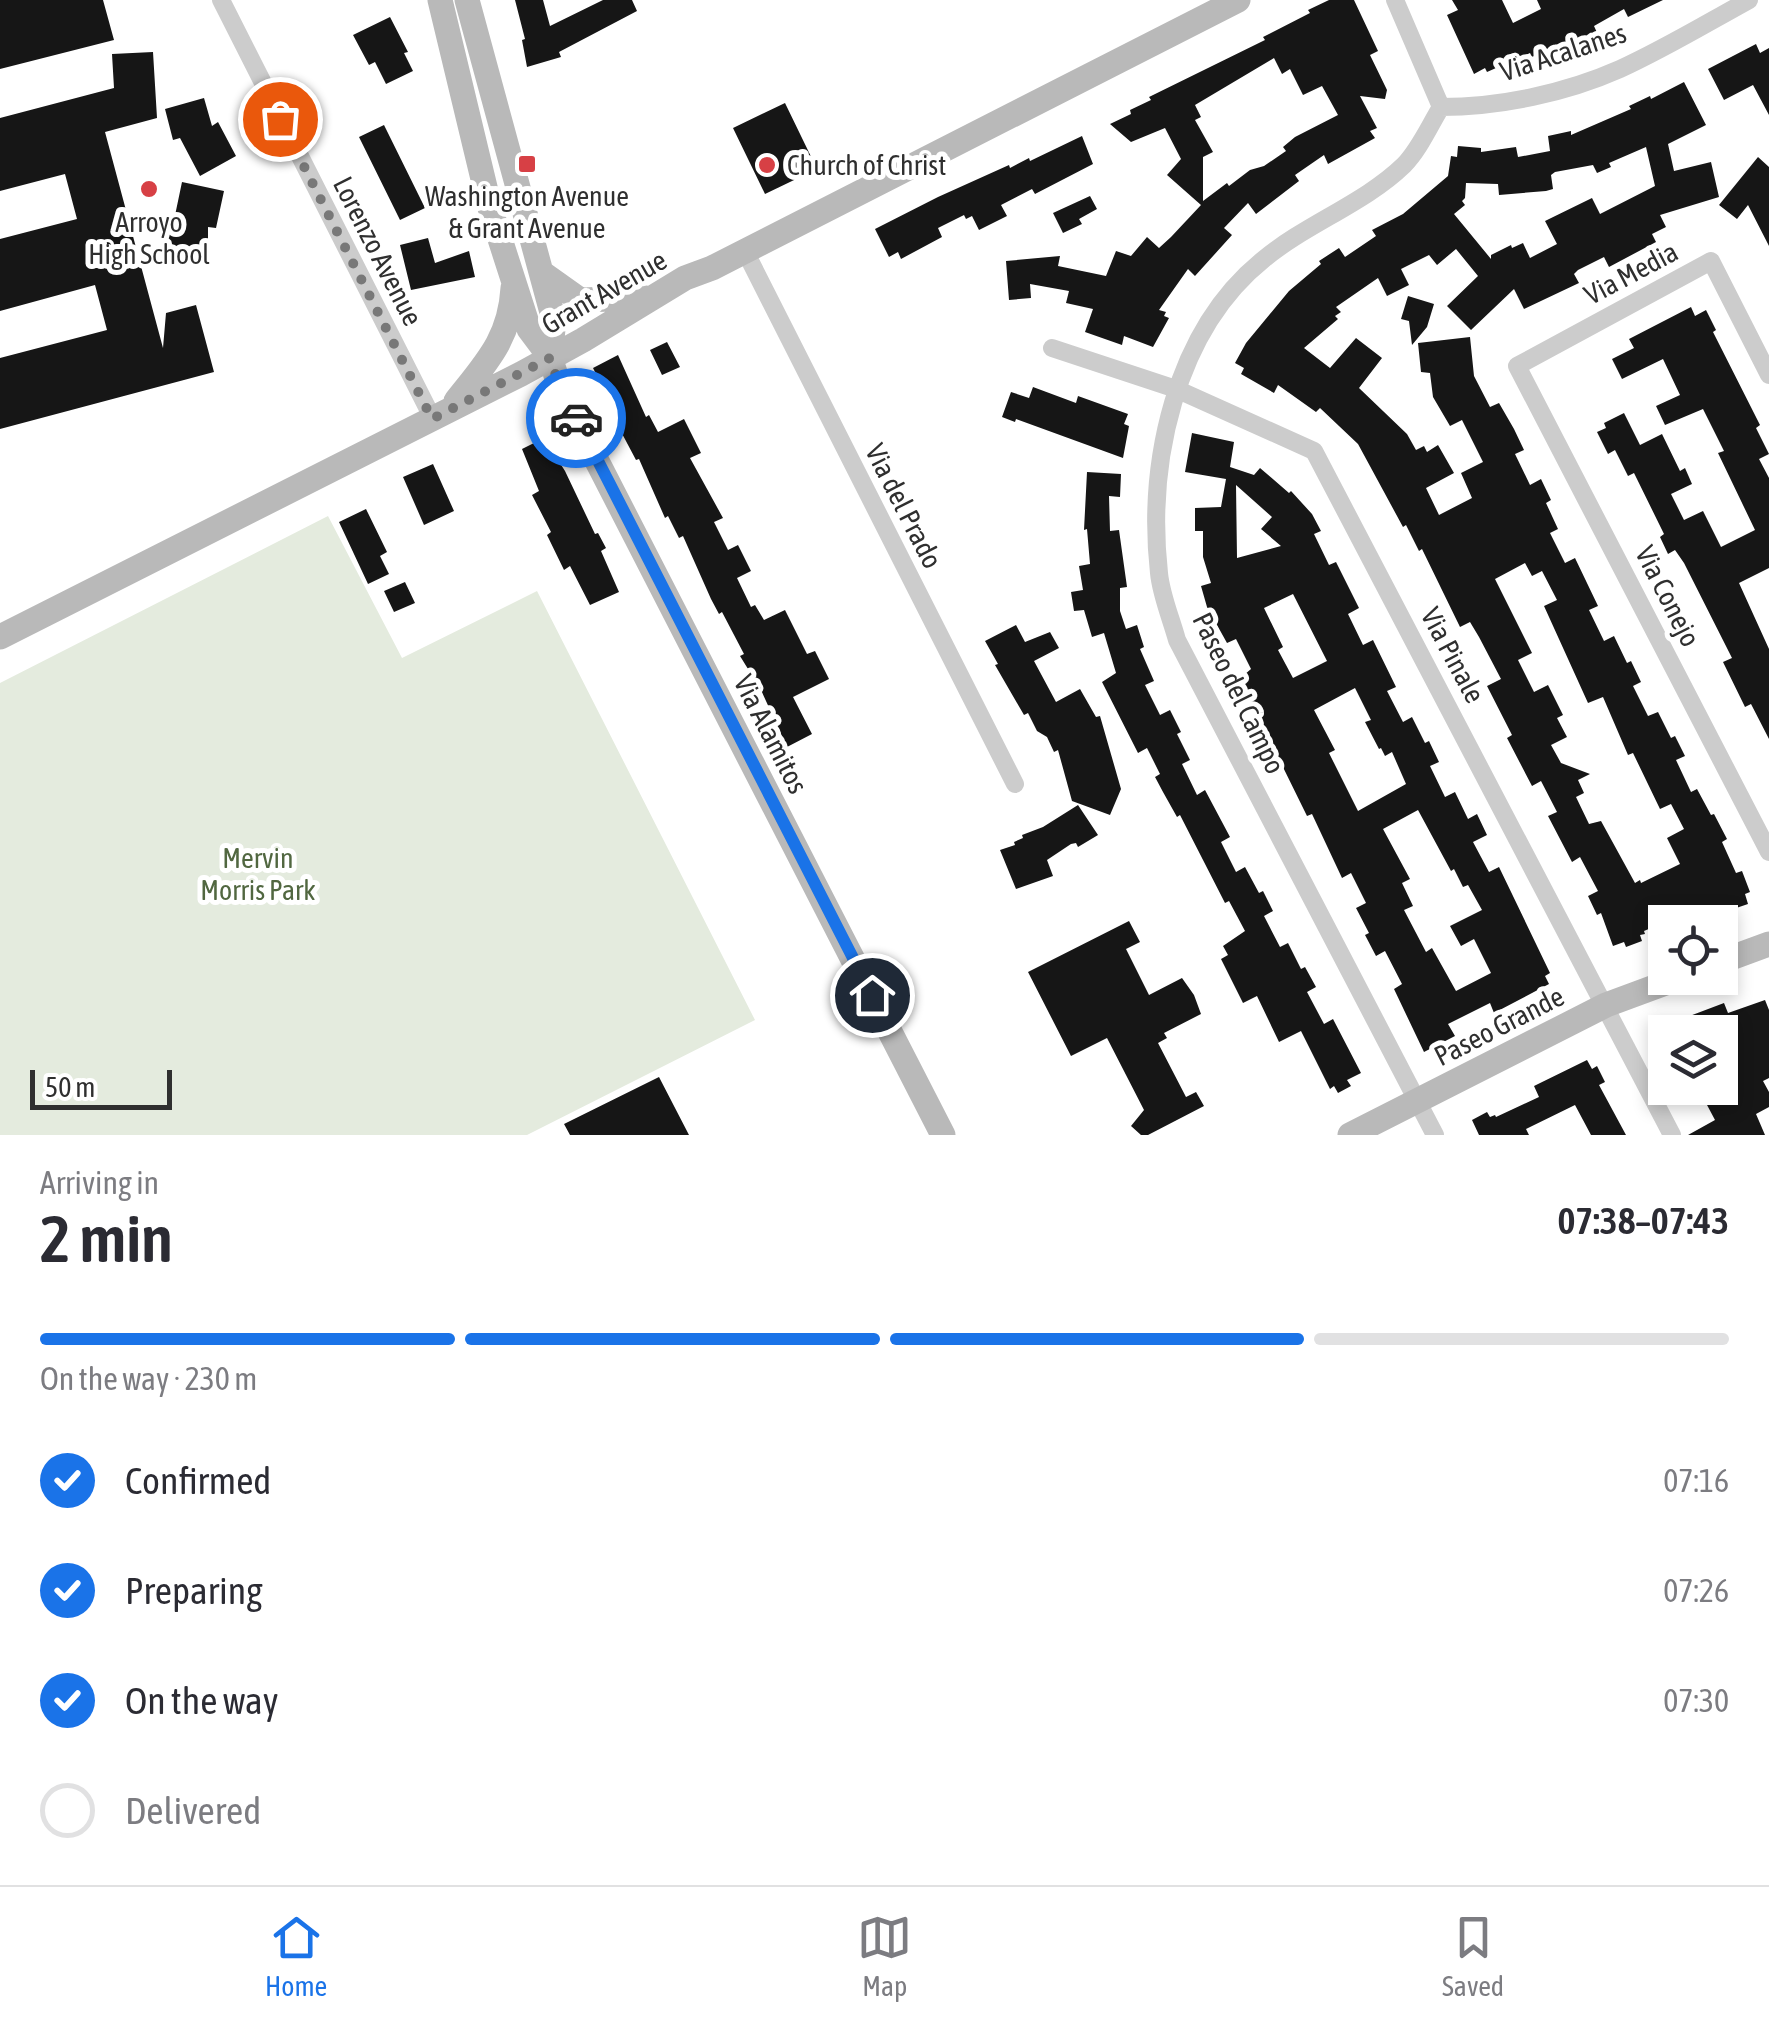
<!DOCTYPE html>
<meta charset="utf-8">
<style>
:root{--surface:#fff;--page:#f7f7f7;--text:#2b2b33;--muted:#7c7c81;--line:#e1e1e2;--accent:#1a73e8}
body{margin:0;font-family:"Asap Condensed",sans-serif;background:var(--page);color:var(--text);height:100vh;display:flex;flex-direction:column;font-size:38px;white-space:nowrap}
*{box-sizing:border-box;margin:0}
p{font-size:32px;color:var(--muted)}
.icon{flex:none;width:55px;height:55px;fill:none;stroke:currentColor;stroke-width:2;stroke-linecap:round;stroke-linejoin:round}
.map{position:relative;height:1135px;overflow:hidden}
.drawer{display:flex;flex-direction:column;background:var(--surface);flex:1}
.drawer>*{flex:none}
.controls{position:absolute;left:1648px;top:905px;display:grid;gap:20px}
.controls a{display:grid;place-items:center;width:90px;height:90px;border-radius:0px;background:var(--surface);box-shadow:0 5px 15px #0003;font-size:50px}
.scale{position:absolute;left:30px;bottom:25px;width:142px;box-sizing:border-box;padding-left:10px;border:5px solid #2f2f2f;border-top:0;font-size:28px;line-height:35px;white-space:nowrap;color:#2f2f2f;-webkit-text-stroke:8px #fff;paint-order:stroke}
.pin{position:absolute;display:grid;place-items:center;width:85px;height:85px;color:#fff;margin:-42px;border:5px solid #fff;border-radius:50%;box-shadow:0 2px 10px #0007}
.courier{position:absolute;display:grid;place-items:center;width:100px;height:100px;margin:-50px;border:8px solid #1a73e8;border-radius:50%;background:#fff;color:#222;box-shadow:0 2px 12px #0007}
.summary em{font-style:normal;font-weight:600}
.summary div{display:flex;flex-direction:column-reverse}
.summary{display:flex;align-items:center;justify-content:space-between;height:170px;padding:0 40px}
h1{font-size:65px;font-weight:600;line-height:75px}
.bar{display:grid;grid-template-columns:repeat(4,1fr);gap:15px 10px;align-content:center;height:120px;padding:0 40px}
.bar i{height:12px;border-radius:8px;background:var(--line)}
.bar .selected{background:var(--accent)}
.bar p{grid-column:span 4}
ol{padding:0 40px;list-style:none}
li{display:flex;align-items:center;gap:30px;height:110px}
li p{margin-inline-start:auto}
li .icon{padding:10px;border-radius:50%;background:var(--accent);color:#fff;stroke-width:4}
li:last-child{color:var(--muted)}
li i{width:55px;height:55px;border:5px solid var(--line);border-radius:50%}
.tabs{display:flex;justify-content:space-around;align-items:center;height:140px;border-top:2px solid var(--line);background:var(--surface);font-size:28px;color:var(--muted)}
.tabs a{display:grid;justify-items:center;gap:5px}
.tabs .selected{color:var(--accent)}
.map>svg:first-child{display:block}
.green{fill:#e4ebde}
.building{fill:#161616;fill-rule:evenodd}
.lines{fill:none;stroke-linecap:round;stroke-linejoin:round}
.street{stroke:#ccc;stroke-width:18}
.secondary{stroke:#b9b9b9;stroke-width:25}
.done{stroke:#787878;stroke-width:10;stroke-dasharray:0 18}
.route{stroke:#1a73e8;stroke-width:12}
.poi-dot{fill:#d74045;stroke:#fff;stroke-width:4}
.labels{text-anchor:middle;stroke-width:10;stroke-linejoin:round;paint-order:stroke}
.street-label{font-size:28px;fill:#2f2f2f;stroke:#fff}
.poi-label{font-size:28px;fill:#2f2f2f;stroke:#fff}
.park-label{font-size:28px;fill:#516740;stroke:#fff}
</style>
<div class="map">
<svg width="1769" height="1135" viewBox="0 0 1769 1135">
<rect width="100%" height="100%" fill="#fff"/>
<path class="green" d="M 328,516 L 402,658 L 537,591 L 755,1020 L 527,1135 L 0,1135 L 0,683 Z"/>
<path class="building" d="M 0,0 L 103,0 L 114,40 L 0,69 Z
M 515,0 L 543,0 L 550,26 L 603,0 L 632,0 L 637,11 L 559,52 L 561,57 L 527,67 L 522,40 L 525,39 Z
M 1329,0 L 1354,0 L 1378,51 L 1370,55 L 1387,90 L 1385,99 L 1360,96 L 1377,128 L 1370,131 L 1375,138 L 1328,164 L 1324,155 L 1295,175 L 1299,181 L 1256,214 L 1248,203 L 1224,228 L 1232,235 L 1195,276 L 1188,269 L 1159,310 L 1166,312 L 1164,316 L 1169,318 L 1153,347 L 1124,336 L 1122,345 L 1085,332 L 1093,309 L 1066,303 L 1069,291 L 1030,284 L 1031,298 L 1009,300 L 1006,261 L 1060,256 L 1058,266 L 1106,276 L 1116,251 L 1131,256 L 1147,237 L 1159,248 L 1171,237 L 1201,205 L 1167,175 L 1181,159 L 1165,128 L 1131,142 L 1110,124 L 1131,114 L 1130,110 L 1151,100 L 1149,97 L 1265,40 L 1263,37 L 1310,13 L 1308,10 ZM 1274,58 L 1282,74 L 1290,69 L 1303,95 L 1322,86 L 1338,115 L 1295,137 L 1283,147 L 1286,151 L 1264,166 L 1250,170 L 1229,186 L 1227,183 L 1203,201 L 1203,157 L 1213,152 L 1195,120 L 1201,117 L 1195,105 Z
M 1452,0 L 1502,0 L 1513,23 L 1541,9 L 1537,0 L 1663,0 L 1628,17 L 1624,9 L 1594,26 L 1599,37 L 1579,47 L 1576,41 L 1551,54 L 1549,49 L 1532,57 L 1530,53 L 1487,72 L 1485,68 L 1474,74 L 1447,15 L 1458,10 Z
M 390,17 L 408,52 L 404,53 L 413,71 L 386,84 L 375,62 L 369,65 L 353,35 Z
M 1756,44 L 1760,53 L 1769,48 L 1769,115 L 1753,85 L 1724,100 L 1708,69 Z
M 153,52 L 157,118 L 105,132 L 163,348 L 166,313 L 196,305 L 214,372 L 0,429 L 0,358 L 107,330 L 95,285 L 0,311 L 0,239 L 77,219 L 65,174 L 0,191 L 0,118 L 114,88 L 112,54 Z
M 1684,82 L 1706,125 L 1668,144 L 1674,171 L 1711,162 L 1719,197 L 1660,215 L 1666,227 L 1652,234 L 1656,242 L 1609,267 L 1604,257 L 1578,270 L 1574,274 L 1579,283 L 1524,309 L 1514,289 L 1471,330 L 1447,306 L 1478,276 L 1456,249 L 1437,265 L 1429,255 L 1401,269 L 1409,285 L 1387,296 L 1378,278 L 1336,307 L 1341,312 L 1335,316 L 1338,319 L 1304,348 L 1330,368 L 1356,338 L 1382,358 L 1359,388 L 1407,434 L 1416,450 L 1424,446 L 1427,452 L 1438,445 L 1454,473 L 1426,488 L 1439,515 L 1472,498 L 1461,473 L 1483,462 L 1462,420 L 1450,426 L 1433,397 L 1430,373 L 1421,372 L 1418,343 L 1470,337 L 1474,376 L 1490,407 L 1499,403 L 1514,429 L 1524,450 L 1515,454 L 1530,485 L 1541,479 L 1551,500 L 1546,503 L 1558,529 L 1550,533 L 1565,563 L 1575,558 L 1598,606 L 1589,610 L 1604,641 L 1614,636 L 1627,663 L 1631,661 L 1641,682 L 1633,686 L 1648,716 L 1658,712 L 1671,738 L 1675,736 L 1685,756 L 1676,760 L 1691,792 L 1697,789 L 1711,815 L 1714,814 L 1727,839 L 1722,842 L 1736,873 L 1742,871 L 1750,892 L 1745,894 L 1748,904 L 1695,922 L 1690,922 L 1687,915 L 1665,922 L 1644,931 L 1645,934 L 1640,935 L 1642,941 L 1626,947 L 1624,942 L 1613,946 L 1601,913 L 1597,915 L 1588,896 L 1598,891 L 1580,857 L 1572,862 L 1548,816 L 1557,812 L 1541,781 L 1532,786 L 1507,738 L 1512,735 L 1487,686 L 1501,679 L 1479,637 L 1470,622 L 1460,627 L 1422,549 L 1419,551 L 1406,525 L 1403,527 L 1358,444 L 1320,408 L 1316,412 L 1278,385 L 1274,393 L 1241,374 L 1244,368 L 1235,363 L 1246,343 L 1289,291 L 1321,264 L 1319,261 L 1339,248 L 1345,257 L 1376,236 L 1372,230 L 1403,214 L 1448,176 L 1451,156 L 1457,157 L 1458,146 L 1481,148 L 1481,152 L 1516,147 L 1518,157 L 1550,151 L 1548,136 L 1571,131 L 1571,135 L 1631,109 L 1629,106 L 1650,96 L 1651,99 ZM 1646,147 L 1655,186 L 1600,214 L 1592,198 L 1545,221 L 1557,244 L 1530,258 L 1523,243 L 1512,248 L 1511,245 L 1491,255 L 1491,259 L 1454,214 L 1465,205 L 1462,201 L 1465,198 L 1466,183 L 1498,184 L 1499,195 L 1546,191 L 1553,189 L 1551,175 L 1555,172 L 1593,165 L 1597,173 L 1611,167 L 1609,163 ZM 1525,563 L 1532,576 L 1542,571 L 1557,600 L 1544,606 L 1588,703 L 1603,697 L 1628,755 L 1633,753 L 1660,809 L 1671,804 L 1684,829 L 1667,838 L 1680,864 L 1641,883 L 1640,880 L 1635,883 L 1601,821 L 1589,824 L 1576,797 L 1584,793 L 1578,780 L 1590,774 L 1561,763 L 1551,745 L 1567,737 L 1557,718 L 1563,715 L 1548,685 L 1534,692 L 1518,660 L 1532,653 L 1495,579 Z
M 204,98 L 212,126 L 218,122 L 236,156 L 200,176 L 180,138 L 173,140 L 165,109 Z
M 785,103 L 817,169 L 765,194 L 733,128 Z
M 384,125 L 425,208 L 400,220 L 359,137 Z
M 1082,136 L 1093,164 L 1035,194 L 1032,189 L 1001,205 L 1007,216 L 979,230 L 972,216 L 966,219 L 964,215 L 938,228 L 942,237 L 901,259 L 898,252 L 889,257 L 875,229 L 938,197 L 1009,165 L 1010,168 L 1029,158 L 1030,161 Z
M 1758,157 L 1769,167 L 1769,246 L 1748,205 L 1737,219 L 1719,205 Z
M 182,182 L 224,191 L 216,228 L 208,227 L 208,255 L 166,255 L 166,225 L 173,225 Z
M 1090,196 L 1097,209 L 1079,219 L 1082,224 L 1063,233 L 1053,213 Z
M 428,238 L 435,263 L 469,251 L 475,277 L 411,290 L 400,245 Z
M 1408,296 L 1434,304 L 1427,327 L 1412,345 L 1409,321 L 1401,319 Z
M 1691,307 L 1695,316 L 1706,310 L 1716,330 L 1713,332 L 1760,425 L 1756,428 L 1769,454 L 1759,459 L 1769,478 L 1769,568 L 1739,583 L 1769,649 L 1769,739 L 1751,704 L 1745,707 L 1723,662 L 1732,658 L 1684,563 L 1675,550 L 1668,554 L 1660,537 L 1664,534 L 1634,473 L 1628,476 L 1615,450 L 1608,454 L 1597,432 L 1606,428 L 1604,423 L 1624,413 L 1640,445 L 1662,434 L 1680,471 L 1685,468 L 1692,484 L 1671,494 L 1684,520 L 1703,511 L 1721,547 L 1755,530 L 1718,453 L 1724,451 L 1703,409 L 1665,425 L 1656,406 L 1680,395 L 1663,359 L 1622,379 L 1612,359 L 1634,348 L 1629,339 Z
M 667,342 L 680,367 L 662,375 L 650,350 Z
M 618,355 L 646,417 L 649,415 L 658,432 L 684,419 L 701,453 L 690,458 L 723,518 L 714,522 L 728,550 L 738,545 L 751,571 L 737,578 L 751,607 L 755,605 L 764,620 L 785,610 L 807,654 L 815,651 L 829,679 L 793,697 L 812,734 L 787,747 L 761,690 L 740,656 L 744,654 L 722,612 L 719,614 L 711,599 L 683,536 L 679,538 L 668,516 L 665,518 L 639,459 L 636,460 L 618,426 L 621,424 L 593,368 Z
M 1033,387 L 1076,403 L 1078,396 L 1128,414 L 1124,424 L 1129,426 L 1123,458 L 1016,419 L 1015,422 L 1002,417 L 1011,392 L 1029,398 Z
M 1192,433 L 1234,442 L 1230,467 L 1254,475 L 1260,468 L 1289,493 L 1291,491 L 1312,514 L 1321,531 L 1314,534 L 1329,565 L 1336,562 L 1359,608 L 1348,614 L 1363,645 L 1373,640 L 1396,687 L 1387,691 L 1403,722 L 1412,717 L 1425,743 L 1429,741 L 1439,762 L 1430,766 L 1445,797 L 1455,792 L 1468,819 L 1477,814 L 1487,835 L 1473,842 L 1489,872 L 1499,867 L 1550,973 L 1545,976 L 1549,984 L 1494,1013 L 1490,1003 L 1448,1024 L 1455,1036 L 1424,1052 L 1394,989 L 1402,984 L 1385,951 L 1376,956 L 1365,935 L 1369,933 L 1356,908 L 1366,903 L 1351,873 L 1342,878 L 1312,814 L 1307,816 L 1248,696 L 1245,697 L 1237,681 L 1251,669 L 1236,639 L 1227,643 L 1207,607 L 1201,586 L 1211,583 L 1203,557 L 1203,531 L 1195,531 L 1195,508 L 1221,507 L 1226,479 L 1185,472 ZM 1236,485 L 1272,517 L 1261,529 L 1281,546 L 1237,558 ZM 1293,594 L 1327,661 L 1293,678 L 1278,650 L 1283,647 L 1264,608 ZM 1355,688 L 1371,720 L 1365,722 L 1379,749 L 1381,748 L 1385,756 L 1392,752 L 1406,784 L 1358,811 L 1329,753 L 1335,750 L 1314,710 ZM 1418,810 L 1451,871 L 1454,869 L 1463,887 L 1468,885 L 1482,910 L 1450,926 L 1461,946 L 1474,939 L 1491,973 L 1456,991 L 1432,948 L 1426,952 L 1404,910 L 1413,906 L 1402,883 L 1410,879 L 1383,829 Z
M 544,438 L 565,471 L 595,534 L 598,533 L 606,548 L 601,551 L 619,592 L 590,605 L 570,566 L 564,570 L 547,535 L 551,532 L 532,495 L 539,491 L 522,449 Z
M 433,464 L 454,511 L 424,525 L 403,477 Z
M 1087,472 L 1121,474 L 1120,497 L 1109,496 L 1110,531 L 1119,530 L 1127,587 L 1120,588 L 1120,611 L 1126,629 L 1137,625 L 1144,647 L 1140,649 L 1154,681 L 1145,685 L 1160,715 L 1170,710 L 1181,732 L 1177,734 L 1190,760 L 1182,764 L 1197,795 L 1205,790 L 1230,837 L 1221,842 L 1236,872 L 1245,867 L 1259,893 L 1263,891 L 1273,911 L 1264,916 L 1280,947 L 1288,943 L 1301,969 L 1305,967 L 1316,987 L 1307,992 L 1324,1024 L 1333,1019 L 1361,1073 L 1347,1080 L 1351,1086 L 1338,1093 L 1334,1086 L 1330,1089 L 1301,1031 L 1279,1042 L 1257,996 L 1243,1003 L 1221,959 L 1228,955 L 1223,946 L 1245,931 L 1229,901 L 1225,903 L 1180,815 L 1177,817 L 1163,792 L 1155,777 L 1160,774 L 1147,748 L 1138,753 L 1102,682 L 1116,673 L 1104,633 L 1092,637 L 1084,610 L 1074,611 L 1071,592 L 1083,590 L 1079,566 L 1090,564 L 1087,529 L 1084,530 Z
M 366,509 L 387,552 L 380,556 L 389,574 L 368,584 L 339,522 Z
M 405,582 L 415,603 L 394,612 L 384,591 Z
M 1016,625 L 1025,642 L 1050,632 L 1059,648 L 1034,661 L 1056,702 L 1080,689 L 1096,717 L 1100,716 L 1121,789 L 1110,815 L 1072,801 L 1058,750 L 1054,752 L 1047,737 L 1037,731 L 1028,713 L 1024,715 L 995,665 L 998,664 L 985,641 Z
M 1078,805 L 1098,835 L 1078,847 L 1076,843 L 1071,844 L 1047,860 L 1053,876 L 1016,889 L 1000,850 L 1015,845 L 1014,842 L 1023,838 L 1022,835 L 1043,827 Z
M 1129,921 L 1140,942 L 1126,949 L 1149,995 L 1182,978 L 1194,995 L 1201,1014 L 1164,1033 L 1167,1038 L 1158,1043 L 1186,1097 L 1196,1092 L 1204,1106 L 1148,1135 L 1141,1135 L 1131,1126 L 1144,1110 L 1107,1038 L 1071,1056 L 1028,972 Z
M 1765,1000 L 1769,1010 L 1769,1078 L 1763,1081 L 1769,1092 L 1769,1107 L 1756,1114 L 1765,1135 L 1688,1135 L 1715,1120 L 1698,1088 L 1720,1088 L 1720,1032 L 1650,1031 L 1724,1003 L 1728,1013 Z
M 1587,1060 L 1592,1069 L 1597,1066 L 1605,1082 L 1599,1085 L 1626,1135 L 1591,1135 L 1575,1105 L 1526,1129 L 1529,1135 L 1479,1135 L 1472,1120 L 1487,1112 L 1490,1117 L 1495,1115 L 1496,1117 L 1539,1097 L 1534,1086 Z
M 659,1077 L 689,1135 L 570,1135 L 564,1124 Z"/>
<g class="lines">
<path class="street" d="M 221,0 L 433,419
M 1395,0 L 1441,107
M 1441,107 C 1500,107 1566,93 1620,69 C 1664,49 1707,23 1749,0
M 745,251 L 1015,784
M 1052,348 L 1176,389 L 1314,451 L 1672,1135
M 1769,375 L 1711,261 L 1517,366 L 1769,852
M 1435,1135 L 1177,640 C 1171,618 1161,595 1159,573 C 1147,464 1174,331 1264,259 C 1306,224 1365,203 1404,165 C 1419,150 1430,125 1441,107"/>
<path class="secondary" d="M 440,0 L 490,208 L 529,329 L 550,357 L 561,391 L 943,1135
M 467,0 L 554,320 L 550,357
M 542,273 L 580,300 L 646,298
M 456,401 C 486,363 510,339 513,288
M 0,637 L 521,374 L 583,340 L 685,278 L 712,268 L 1238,0
M 1720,962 L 1769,944
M 1350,1135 L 1606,1005 L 1679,978"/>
</g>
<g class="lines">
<path class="done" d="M 280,119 L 432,419 L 550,358 L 561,391 L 576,418"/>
<path class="route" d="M 576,418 L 872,995"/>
</g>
<g class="poi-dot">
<rect x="517" y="154" width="20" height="20" rx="5"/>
<circle cx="767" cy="165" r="10"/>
<circle cx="149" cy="189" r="10"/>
</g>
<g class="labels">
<g class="street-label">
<text transform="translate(1563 52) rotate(-18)" y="10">Via Acalanes</text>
<text transform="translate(378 251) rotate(63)" y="10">Lorenzo Avenue</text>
<text transform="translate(1631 273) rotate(-28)" y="10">Via Media</text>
<text transform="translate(604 292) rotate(-30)" y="10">Grant Avenue</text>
<text transform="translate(904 506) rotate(63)" y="10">Via del Prado</text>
<text transform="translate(1668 596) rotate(63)" y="10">Via Conejo</text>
<text transform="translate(1453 655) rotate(62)" y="10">Via Pinale</text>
<text transform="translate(1239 693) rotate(64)" y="10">Paseo del Campo</text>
<text transform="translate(771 734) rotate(63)" y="10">Via Alamitos</text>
<text transform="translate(1499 1026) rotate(-27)" y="10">Paseo Grande</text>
</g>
<g class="poi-label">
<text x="787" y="175" text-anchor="start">Church of Christ</text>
<text x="527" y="206">Washington Avenue<tspan x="527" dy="32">&amp; Grant Avenue</tspan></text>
<text x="149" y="232">Arroyo<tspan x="149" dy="32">High School</tspan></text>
</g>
<g class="park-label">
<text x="258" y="868">Mervin<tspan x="258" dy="32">Morris Park</tspan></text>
</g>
</g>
</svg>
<div class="controls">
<a><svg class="icon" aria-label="locate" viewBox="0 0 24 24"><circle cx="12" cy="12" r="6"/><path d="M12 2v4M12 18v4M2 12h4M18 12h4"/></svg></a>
<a><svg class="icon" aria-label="layers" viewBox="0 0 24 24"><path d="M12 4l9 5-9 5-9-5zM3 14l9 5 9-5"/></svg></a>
</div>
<div class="scale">50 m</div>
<div class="pin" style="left:280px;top:119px;background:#ea580c"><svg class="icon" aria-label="bag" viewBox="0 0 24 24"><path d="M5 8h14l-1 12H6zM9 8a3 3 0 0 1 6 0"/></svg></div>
<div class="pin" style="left:872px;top:995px;background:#1f2937"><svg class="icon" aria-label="home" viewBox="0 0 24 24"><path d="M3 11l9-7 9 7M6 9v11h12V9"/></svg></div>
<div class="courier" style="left:576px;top:418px"><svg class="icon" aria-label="car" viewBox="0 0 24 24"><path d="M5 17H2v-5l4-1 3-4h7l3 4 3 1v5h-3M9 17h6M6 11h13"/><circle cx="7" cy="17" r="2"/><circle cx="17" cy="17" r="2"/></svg></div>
</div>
<section class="drawer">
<div class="summary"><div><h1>2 min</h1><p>Arriving in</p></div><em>07:38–07:43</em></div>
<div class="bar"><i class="selected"></i><i class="selected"></i><i class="selected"></i><i></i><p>On the way · 230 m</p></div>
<ol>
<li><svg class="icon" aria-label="check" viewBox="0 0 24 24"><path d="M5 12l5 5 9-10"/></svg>Confirmed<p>07:16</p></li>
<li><svg class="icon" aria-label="check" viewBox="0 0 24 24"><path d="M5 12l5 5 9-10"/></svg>Preparing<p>07:26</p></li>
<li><svg class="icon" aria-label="check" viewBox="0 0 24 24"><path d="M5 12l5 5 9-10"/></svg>On the way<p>07:30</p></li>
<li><i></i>Delivered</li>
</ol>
</section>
<nav class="tabs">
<a class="selected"><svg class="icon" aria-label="home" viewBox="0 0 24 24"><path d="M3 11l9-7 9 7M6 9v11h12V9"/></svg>Home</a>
<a><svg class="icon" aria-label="map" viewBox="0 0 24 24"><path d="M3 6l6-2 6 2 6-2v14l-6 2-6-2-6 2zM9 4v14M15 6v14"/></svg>Map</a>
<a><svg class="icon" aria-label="saved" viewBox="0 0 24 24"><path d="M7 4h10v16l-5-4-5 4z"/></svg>Saved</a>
</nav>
